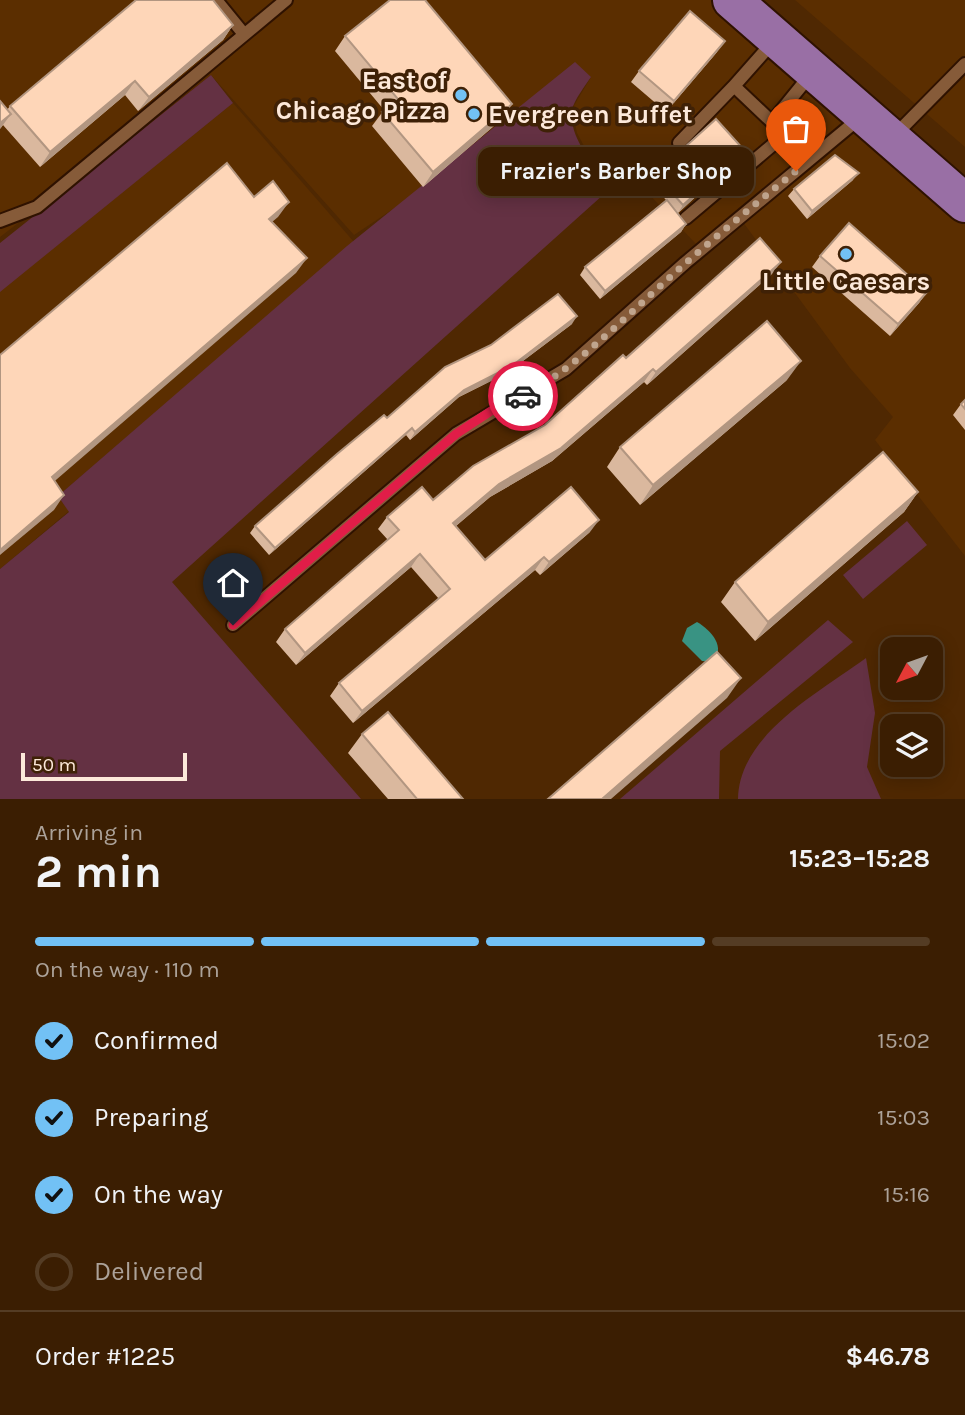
<!DOCTYPE html>
<meta charset="utf-8">
<style>
:root{--surface:#3b1e02;--page:#42270c;--text:#f1f3f6;--muted:#aca299;--line:#543c24;--accent:#72c1f5}
body{margin:0;font-family:Karla,sans-serif;background:var(--page);color:var(--text);height:100vh;display:flex;flex-direction:column;font-size:26px;white-space:nowrap}
*{box-sizing:border-box;margin:0}
p{font-size:23px;color:var(--muted)}
.icon{flex:none;width:38px;height:38px;fill:none;stroke:currentColor;stroke-width:2;stroke-linecap:round;stroke-linejoin:round}
.map{position:relative;height:799px;overflow:hidden}
.drawer{display:flex;flex-direction:column;background:var(--surface);flex:1}
.drawer>*{flex:none}
.needle{width:46px;rotate:229deg}
.buttons{position:absolute;left:880px;top:637px;display:grid;gap:14px}
.buttons a{display:grid;place-items:center;width:63px;height:63px;border-radius:14px;background:var(--surface);box-shadow:0 4px 18px #0003,0 0 0 2px var(--line);font-size:35px}
.scale{position:absolute;left:21px;bottom:18px;width:166px;box-sizing:border-box;padding-left:7px;border:4px solid #fde9da;border-top:0;font-size:19px;line-height:24px;white-space:nowrap;color:#fde9da;-webkit-text-stroke:5px #3f2106;paint-order:stroke}
.pin{position:absolute;display:grid;place-items:center;width:60px;height:60px;color:#fff;margin:-72px -30px;border-radius:50% 50% 50% 0;rotate:-45deg;box-shadow:0 0 7px #0007}
.pin .icon{rotate:45deg}
.courier{position:absolute;display:grid;place-items:center;width:70px;height:70px;margin:-35px;border:5px solid #e11d48;border-radius:50%;background:#fff;color:#222;box-shadow:0 2px 9px #0007}
.bubble{position:absolute;height:49px;border-radius:14px;background:var(--surface);box-shadow:0 4px 18px #0003,0 0 0 2px var(--line);font-size:23px;font-weight:700;line-height:49px;text-align:center}
.head em{font-style:normal;font-weight:700}
.head div{display:flex;flex-direction:column-reverse}
.head{display:flex;align-items:center;justify-content:space-between;height:119px;padding:0 35px}
h1{font-size:46px;font-weight:700;line-height:52px}
.bar{display:grid;grid-template-columns:repeat(4,1fr);gap:10px 7px;align-content:center;height:84px;padding:0 35px}
.bar i{height:9px;border-radius:5px;background:var(--line)}
.bar .on{background:var(--accent)}
.bar p{grid-column:span 4}
.line{display:flex;align-items:center;gap:18px;padding:0 35px;border-top:2px solid var(--line)}
.line div{flex:1}
ol{padding:0 35px;list-style:none}
li{display:flex;align-items:center;gap:21px;height:77px}
li p{margin-inline-start:auto}
li .icon{padding:7px;border-radius:50%;background:var(--accent);color:#111;stroke-width:4}
li:last-child{color:var(--muted)}
li i{width:38px;height:38px;border:4px solid var(--line);border-radius:50%}
.map>svg:first-child{display:block}
.built{fill:#5b2e00}
.green{fill:#643143}
.water{fill:#399383}
.lines{fill:none;stroke-linecap:round;stroke-linejoin:round}
.lane-casing{stroke:#2f1200;stroke-width:16}
.primary-casing{stroke:#2f1200;stroke-width:42}
.lane{stroke:#865b39;stroke-width:12}
.primary{stroke:#996fa5;stroke-width:38}
.wall{fill:#dab89e}
.shaded-wall{fill:#b29681}
.building{fill:#fed6b8;stroke:#b29681;stroke-width:2}
.done{stroke:#c0a58e;stroke-width:7;stroke-dasharray:0 12.6}
.route{stroke:#e11d48;stroke-width:9}
.poi-dot{fill:#72c1f5;stroke:#3f2106;stroke-width:2.5}
.labels{text-anchor:middle;stroke-width:7;stroke-linejoin:round;paint-order:stroke}
.poi-label{font-size:26px;font-weight:bold;fill:#fde9da;stroke:#3f2106;text-anchor:end}
</style>
<div class="map">
<svg width="965" height="799" viewBox="0 0 965 799">
<rect width="100%" height="100%" fill="#4f2802"/>
<path class="built" d="M 0,0 L 732,0 L 965,203 L 965,556 L 875,440 L 893,417 L 850,368 L 737,214 L 696,244 L 629,173 L 613,186 L 597,170 L 577,133 L 572,109 L 591,77 L 354,235 L 211,75 L 0,237 Z
M 795,0 L 965,0 L 965,147 Z
M 233,103 L 354,242 L 58,496 L 69,511 L 0,569 L 0,291 Z"/>
<path class="green" d="M 575,62 L 591,77 C 585,86 574,100 572,110 C 568,138 596,169 613,186 L 172,582 L 361,799 L 0,799 L 0,569 L 69,512 L 58,496 L 347,246 Z
M 211,75 L 233,103 L 0,292 L 0,243 Z
M 907,521 L 927,545 L 863,599 L 843,575 Z
M 828,620 L 853,642 L 720,751 L 719,799 L 620,799 Z
M 866,658 L 875,713 L 867,767 L 881,799 L 738,799 C 739,734 820,692 866,658 Z"/>
<path class="water" d="M 697,622 C 711,630 727,648 712,662 L 702,661 L 682,641 L 687,628 Z"/>
<g class="lines">
<g class="lane-casing">
<path id="lane" d="M 216,0 L 243,33
M 734,86 L 773,42
M 894,136 L 965,64
M 679,143 L 734,86 L 772,122
M 686,218 L 782,137 L 772,122 L 811,74
M 0,221 L 37,207 L 286,0
M 233,625 L 456,434 L 566,369 L 685,263 L 861,117"/>
</g>
<g class="primary-casing">
<path id="primary" d="M 732,0 L 965,203"/>
</g>
<use href="#lane" class="lane"/>
<use href="#primary" class="primary"/>
</g>
<path class="wall" d="M 233,25 L 223,40 L 138,111 L 125,95 L 40,167 L 3,125 L 0,129 L 7,110 L 10,106 Z
M 345,36 L 502,119 L 423,187 L 372,126 L 384,110 L 335,51 Z
M 717,52 L 666,112 L 631,82 L 639,71 Z
M 738,158 L 678,213 L 686,224 L 681,232 L 600,299 L 580,275 L 585,267 L 666,200 L 649,181 L 655,174 Z
M 853,180 L 807,219 L 788,196 L 794,189 Z
M 820,256 L 927,292 L 919,303 L 890,336 L 812,267 Z
M 772,274 L 647,385 L 644,382 L 552,461 L 490,497 L 456,526 L 485,560 L 590,532 L 540,575 L 535,570 L 353,723 L 330,696 L 339,683 L 439,599 L 411,567 L 296,665 L 276,642 L 285,629 L 388,540 L 378,529 L 387,517 L 433,500 L 545,425 L 626,358 Z
M 572,324 L 507,373 L 459,397 L 410,440 L 406,435 L 269,555 L 250,533 L 255,526 L 387,418 L 491,345 Z
M 787,380 L 640,505 L 607,467 L 620,447 Z
M 965,400 L 965,430 L 953,415 L 961,404 Z
M 918,492 L 904,512 L 755,641 L 721,602 L 735,582 Z
M 362,734 L 463,799 L 388,799 L 348,753 Z"/>
<path class="shaded-wall" d="M 233,25 L 223,40 L 138,111 L 149,97 Z
M 725,41 L 717,52 L 666,112 L 674,101 Z
M 135,81 L 125,95 L 40,167 L 50,152 Z
M 512,104 L 502,119 L 423,187 L 433,172 Z
M 11,114 L 0,129 L 0,123 Z
M 744,150 L 738,158 L 678,213 L 683,205 Z
M 859,173 L 853,180 L 807,219 L 812,211 Z
M 289,202 L 278,217 L 259,233 L 269,219 Z
M 686,224 L 681,232 L 600,299 L 605,291 Z
M 307,258 L 296,273 L 42,492 L 52,477 Z
M 781,262 L 772,274 L 647,385 L 656,372 Z
M 927,292 L 919,303 L 890,336 L 898,324 Z
M 577,316 L 572,324 L 507,373 L 459,397 L 410,440 L 415,432 L 464,390 Z
M 801,361 L 787,380 L 640,505 L 653,485 Z
M 653,369 L 644,382 L 552,461 L 490,497 L 444,536 L 453,523 L 499,484 Z
M 412,428 L 406,435 L 269,555 L 275,548 Z
M 918,492 L 904,512 L 755,641 L 768,622 Z
M 64,495 L 54,510 L 0,555 L 0,550 Z
M 599,520 L 590,532 L 540,575 L 549,562 Z
M 420,554 L 411,567 L 296,665 L 305,653 Z
M 544,557 L 535,570 L 353,723 L 362,711 Z
M 741,678 L 727,698 L 611,799 L 602,799 Z"/>
<path class="building" d="M 136,0 L 213,0 L 233,25 L 149,97 L 135,81 L 50,152 L 10,106 Z
M 390,0 L 425,0 L 512,104 L 433,172 L 382,112 L 398,99 L 345,36 Z
M 690,11 L 725,41 L 674,101 L 639,71 Z
M 0,101 L 11,114 L 0,123 Z
M 716,119 L 744,150 L 683,205 L 655,174 Z
M 835,155 L 859,173 L 812,211 L 794,189 Z
M 227,163 L 254,197 L 273,181 L 289,202 L 269,219 L 307,258 L 52,477 L 64,495 L 0,550 L 0,355 Z
M 667,200 L 686,224 L 605,291 L 585,267 Z
M 849,223 L 927,292 L 898,324 L 820,256 Z
M 760,238 L 781,262 L 656,372 L 653,369 L 561,448 L 499,484 L 453,523 L 485,560 L 571,487 L 599,520 L 549,562 L 544,557 L 362,711 L 339,683 L 450,589 L 420,554 L 305,653 L 285,629 L 399,530 L 387,517 L 422,487 L 433,500 L 473,466 L 545,425 L 623,355 L 626,358 Z
M 558,294 L 577,316 L 513,365 L 464,390 L 415,432 L 412,428 L 275,548 L 255,526 L 337,454 L 384,415 L 387,418 L 445,367 L 491,345 Z
M 767,321 L 801,361 L 653,485 L 620,447 Z
M 965,400 L 965,409 L 961,404 Z
M 883,452 L 918,492 L 768,622 L 735,582 Z
M 717,652 L 741,678 L 602,799 L 548,799 Z
M 388,712 L 463,799 L 417,799 L 362,734 Z"/>
<g class="lines">
<path class="done" d="M 523,396 C 578,366 622,320 669,278 C 710,241 753,206 796,171"/>
<path class="route" d="M 233,625 L 456,434 L 491,411 L 523,396"/>
</g>
<g class="poi-dot">
<circle cx="461" cy="95" r="7"/>
<circle cx="474" cy="114" r="7"/>
<circle cx="846" cy="254" r="7"/>
</g>
<g class="labels">
<g class="poi-label">
<text x="447" y="89">East of<tspan x="447" dy="30">Chicago Pizza</tspan></text>
<text x="488" y="123" text-anchor="start">Evergreen Buffet</text>
<text x="846" y="290" text-anchor="middle">Little Caesars</text>
</g>
</g>
</svg>
<div class="buttons">
<a><svg class="needle" viewBox="-14 -14 28 28"><path d="M0-13l5 13h-10z" fill="#e53935"/><path d="M0 13l5-13h-10z" fill="#aca299"/></svg></a>
<a><svg class="icon" aria-label="layers" viewBox="0 0 24 24"><path d="M12 4l9 5-9 5-9-5zM3 14l9 5 9-5"/></svg></a>
</div>
<div class="scale">50 m</div>
<div class="pin" style="left:796px;top:171px;background:#ea580c"><svg class="icon" aria-label="bag" viewBox="0 0 24 24"><path d="M5 8h14l-1 12H6zM9 8a3 3 0 0 1 6 0"/></svg></div>
<div class="pin" style="left:233px;top:625px;background:#1f2937"><svg class="icon" aria-label="home" viewBox="0 0 24 24"><path d="M3 11l9-7 9 7M6 9v11h12V9"/></svg></div>
<div class="courier" style="left:523px;top:396px"><svg class="icon" aria-label="car" viewBox="0 0 24 24"><path d="M5 17H2v-5l4-1 3-4h7l3 4 3 1v5h-3M9 17h6M6 11h13"/><circle cx="7" cy="17" r="2"/><circle cx="17" cy="17" r="2"/></svg></div>
<div class="bubble" style="left:478px;top:147px;width:276px">Frazier's Barber Shop</div>
</div>
<section class="drawer">
<div class="head"><div><h1>2 min</h1><p>Arriving in</p></div><em>15:23–15:28</em></div>
<div class="bar"><i class="on"></i><i class="on"></i><i class="on"></i><i></i><p>On the way · 110 m</p></div>
<ol>
<li><svg class="icon" aria-label="check" viewBox="0 0 24 24"><path d="M5 12l5 5 9-10"/></svg>Confirmed<p>15:02</p></li>
<li><svg class="icon" aria-label="check" viewBox="0 0 24 24"><path d="M5 12l5 5 9-10"/></svg>Preparing<p>15:03</p></li>
<li><svg class="icon" aria-label="check" viewBox="0 0 24 24"><path d="M5 12l5 5 9-10"/></svg>On the way<p>15:16</p></li>
<li><i></i>Delivered</li>
</ol>
<div class="line" style="height:91px"><div>Order #1225</div><b>$46.78</b></div>
</section>
